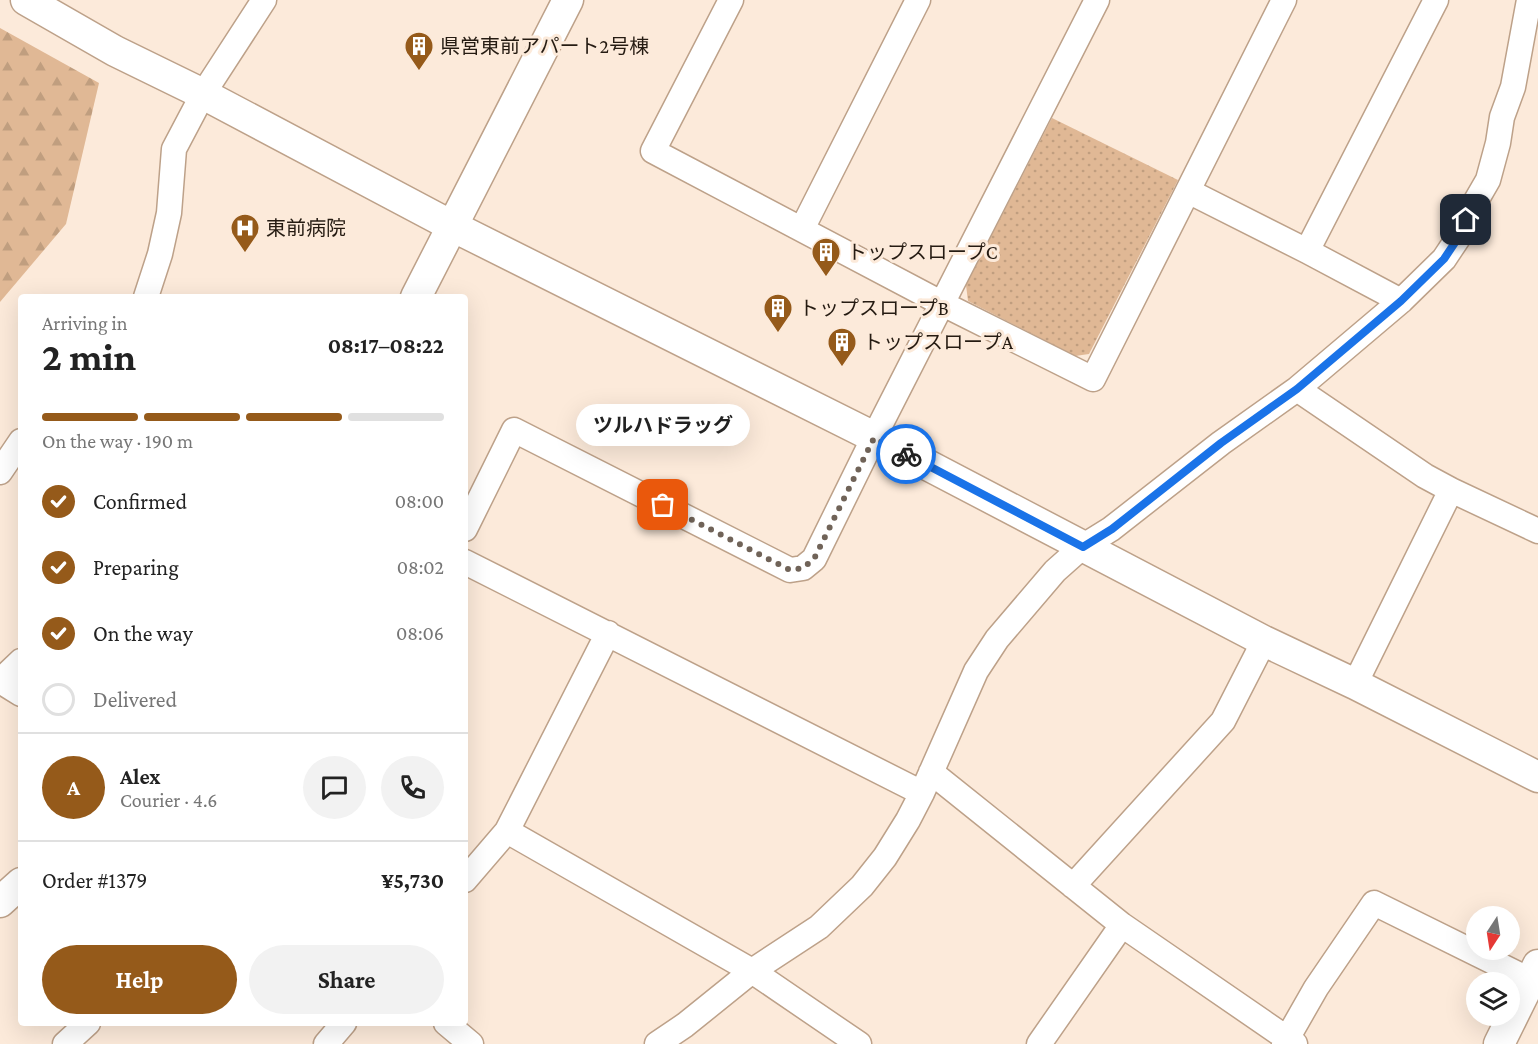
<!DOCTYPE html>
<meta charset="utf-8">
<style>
:root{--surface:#fff;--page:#f2f2f2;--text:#222;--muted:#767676;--line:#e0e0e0;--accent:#955a1a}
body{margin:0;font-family:"Crimson Pro","Noto Sans JP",serif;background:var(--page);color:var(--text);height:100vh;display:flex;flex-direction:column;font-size:22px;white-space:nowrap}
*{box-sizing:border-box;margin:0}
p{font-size:20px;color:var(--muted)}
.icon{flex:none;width:33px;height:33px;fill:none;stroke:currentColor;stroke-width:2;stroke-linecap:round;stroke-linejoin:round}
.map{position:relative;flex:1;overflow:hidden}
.drawer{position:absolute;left:18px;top:294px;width:450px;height:732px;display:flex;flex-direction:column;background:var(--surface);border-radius:6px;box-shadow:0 6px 24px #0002}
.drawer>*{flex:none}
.needle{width:39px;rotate:192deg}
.fabs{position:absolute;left:1466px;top:906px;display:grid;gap:12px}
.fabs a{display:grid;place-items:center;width:54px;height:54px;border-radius:50%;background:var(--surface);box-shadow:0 6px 24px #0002;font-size:30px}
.pin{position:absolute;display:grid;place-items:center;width:51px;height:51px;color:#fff;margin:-26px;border-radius:12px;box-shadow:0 3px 9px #0006}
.courier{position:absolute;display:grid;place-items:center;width:60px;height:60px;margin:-30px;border:4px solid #1a73e8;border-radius:50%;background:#fff;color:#222;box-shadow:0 2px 8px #0007}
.bubble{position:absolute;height:42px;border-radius:21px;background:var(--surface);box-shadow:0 6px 24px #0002;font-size:20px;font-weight:700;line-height:42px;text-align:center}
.summary em{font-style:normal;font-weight:700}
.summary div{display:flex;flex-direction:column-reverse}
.summary{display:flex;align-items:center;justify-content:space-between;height:102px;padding:0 24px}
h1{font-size:39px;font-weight:700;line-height:45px}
.bar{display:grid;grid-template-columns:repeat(4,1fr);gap:9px 6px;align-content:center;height:72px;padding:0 24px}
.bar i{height:8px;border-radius:4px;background:var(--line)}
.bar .selected{background:var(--accent)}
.bar p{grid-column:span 4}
.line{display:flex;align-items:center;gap:15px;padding:0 24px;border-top:2px solid var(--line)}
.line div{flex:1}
.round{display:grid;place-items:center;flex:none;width:63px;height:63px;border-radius:32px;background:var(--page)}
ol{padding:0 24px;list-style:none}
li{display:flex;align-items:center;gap:18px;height:66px}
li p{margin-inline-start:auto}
li .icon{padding:6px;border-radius:50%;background:var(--accent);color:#fff;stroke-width:4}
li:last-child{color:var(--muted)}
li i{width:33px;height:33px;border:3px solid var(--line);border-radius:50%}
.action{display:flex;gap:12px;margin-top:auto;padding:12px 24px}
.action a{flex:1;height:69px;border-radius:36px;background:var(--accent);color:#fff;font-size:24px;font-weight:700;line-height:69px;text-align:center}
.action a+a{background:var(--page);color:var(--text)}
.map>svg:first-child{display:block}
.grass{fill:url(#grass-dots)}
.forest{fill:url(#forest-firs)}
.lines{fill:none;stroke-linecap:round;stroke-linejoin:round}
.minor-casing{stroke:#bda189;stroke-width:27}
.tertiary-casing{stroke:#bda189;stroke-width:33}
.minor{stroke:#fff;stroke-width:24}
.tertiary{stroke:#fff;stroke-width:30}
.done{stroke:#706358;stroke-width:6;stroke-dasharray:0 10.8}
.route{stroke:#1a73e8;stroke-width:8}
.labels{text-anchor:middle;stroke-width:6;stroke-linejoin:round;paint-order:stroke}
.poi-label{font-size:20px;fill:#251b12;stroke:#fceada;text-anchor:start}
</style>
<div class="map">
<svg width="1538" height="1044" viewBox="0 0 1538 1044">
<defs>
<pattern id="grass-dots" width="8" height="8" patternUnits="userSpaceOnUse" patternTransform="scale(1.5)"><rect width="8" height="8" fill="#e0b895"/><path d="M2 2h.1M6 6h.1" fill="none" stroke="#c09e7f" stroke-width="1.8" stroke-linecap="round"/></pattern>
<pattern id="forest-firs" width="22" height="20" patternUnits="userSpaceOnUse" patternTransform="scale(1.5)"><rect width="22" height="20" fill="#e0b895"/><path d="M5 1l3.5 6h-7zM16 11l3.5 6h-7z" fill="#c09e7f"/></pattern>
</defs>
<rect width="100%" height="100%" fill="#fceada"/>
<path class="grass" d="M 1052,118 L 1178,180 L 1089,354 L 1075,356 L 968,301 L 966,285 Z"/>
<path class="forest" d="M 0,28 L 99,83 L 66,224 L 0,302 Z"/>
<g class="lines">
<g class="minor-casing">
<path id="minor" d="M 731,0 L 653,151 L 943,304 L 1093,379 L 1284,0
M 1188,191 L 1307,251 L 1401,301
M 802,229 L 918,0
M 1307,251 L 1436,0
M 146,297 L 160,254 L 169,213 L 174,149 L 203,94 L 264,0
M 1297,389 L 1425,476 L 1451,490 L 1538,531
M 0,472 L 21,441
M 465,529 L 514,430 L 790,570 L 803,568 L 814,559 L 874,437 L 1097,0
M 465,562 L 922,793
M 21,661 L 0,681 L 21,694
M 1355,684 L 1451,490
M 931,772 L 1122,925 L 1295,1044
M 507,831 L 752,971 L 859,1044
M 465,880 L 507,831 L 608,633
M 1073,886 L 1223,721 L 1264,641
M 446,1023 L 471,1044
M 65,1044 L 88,1023
M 326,1044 L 344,1023
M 657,1044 L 685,1025 L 752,971 L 819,927 L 862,886 L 885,857 L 908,820 L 922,793 L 976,671 L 997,639 L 1055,571 L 1082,547 L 1111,529 L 1221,443 L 1297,389 L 1401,301 L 1444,259 L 1460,235 L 1473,206 L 1488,180 L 1498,143 L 1502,117 L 1513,87 L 1529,0
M 1039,1044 L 1122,925
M 1284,1044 L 1316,988 L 1374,903 L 1538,984"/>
</g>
<g class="tertiary-casing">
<path id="tertiary" d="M 26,0 L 115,51 L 203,94 L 452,226 L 874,437 L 1264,641 L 1355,684 L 1538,777
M 416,297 L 568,0
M 0,902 L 21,883
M 1499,1044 L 1538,965"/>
</g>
<use href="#minor" class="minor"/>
<use href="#tertiary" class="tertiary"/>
</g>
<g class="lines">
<path class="done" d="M 663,505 L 790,570 L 803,568 L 814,559 L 874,438 L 906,454"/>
<path class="route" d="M 906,454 L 1083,547 L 1112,529 L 1221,443 L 1297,389 L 1401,301 L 1444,259 L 1460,235 L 1466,220"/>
</g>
<defs>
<g id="building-pin" transform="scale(1.5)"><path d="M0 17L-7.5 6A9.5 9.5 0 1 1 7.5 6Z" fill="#955a1a" stroke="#fceada"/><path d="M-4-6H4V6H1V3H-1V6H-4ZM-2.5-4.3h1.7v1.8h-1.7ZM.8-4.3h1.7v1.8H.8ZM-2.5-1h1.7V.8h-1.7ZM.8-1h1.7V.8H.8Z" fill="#fff"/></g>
<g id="hospital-pin" transform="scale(1.5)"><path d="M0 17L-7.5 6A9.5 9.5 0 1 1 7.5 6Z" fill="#955a1a" stroke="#fceada"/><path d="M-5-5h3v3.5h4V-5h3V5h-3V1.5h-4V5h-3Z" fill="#fff"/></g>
</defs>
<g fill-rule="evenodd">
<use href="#building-pin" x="419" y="46"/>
<use href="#hospital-pin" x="245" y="228"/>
<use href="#building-pin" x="826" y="252"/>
<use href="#building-pin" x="778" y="308"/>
<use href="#building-pin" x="842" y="342"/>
</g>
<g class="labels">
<g class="poi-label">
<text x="440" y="53">県営東前アパート2号棟</text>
<text x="266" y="235">東前病院</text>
<text x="847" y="259">トップスロープC</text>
<text x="799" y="315">トップスロープB</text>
<text x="863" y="349">トップスロープA</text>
</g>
</g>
</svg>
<div class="fabs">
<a><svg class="needle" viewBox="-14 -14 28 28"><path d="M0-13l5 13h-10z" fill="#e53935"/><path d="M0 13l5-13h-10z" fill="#767676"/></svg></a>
<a><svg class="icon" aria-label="layers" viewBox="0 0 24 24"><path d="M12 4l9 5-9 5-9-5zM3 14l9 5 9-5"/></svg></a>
</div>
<div class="pin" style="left:663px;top:505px;background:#ea580c"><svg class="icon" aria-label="bag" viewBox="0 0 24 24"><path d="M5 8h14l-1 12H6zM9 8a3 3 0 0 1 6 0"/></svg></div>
<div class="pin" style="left:1466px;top:220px;background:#1f2937"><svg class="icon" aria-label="home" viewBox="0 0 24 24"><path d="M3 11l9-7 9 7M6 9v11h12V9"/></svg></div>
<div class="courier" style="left:906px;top:454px"><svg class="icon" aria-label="bike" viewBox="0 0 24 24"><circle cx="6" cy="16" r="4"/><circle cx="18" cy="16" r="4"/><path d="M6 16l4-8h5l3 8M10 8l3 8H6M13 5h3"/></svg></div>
<div class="bubble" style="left:576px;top:404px;width:174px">ツルハドラッグ</div>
<section class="drawer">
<div class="summary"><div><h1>2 min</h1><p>Arriving in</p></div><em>08:17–08:22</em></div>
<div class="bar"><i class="selected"></i><i class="selected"></i><i class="selected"></i><i></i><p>On the way · 190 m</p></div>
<ol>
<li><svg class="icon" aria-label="check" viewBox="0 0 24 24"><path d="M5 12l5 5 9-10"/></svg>Confirmed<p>08:00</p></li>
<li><svg class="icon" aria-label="check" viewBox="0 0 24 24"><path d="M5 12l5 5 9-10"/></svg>Preparing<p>08:02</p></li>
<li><svg class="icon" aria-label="check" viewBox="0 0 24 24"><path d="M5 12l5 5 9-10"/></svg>On the way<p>08:06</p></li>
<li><i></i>Delivered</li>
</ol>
<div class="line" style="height:108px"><b class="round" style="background:var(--accent);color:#fff">A</b><div><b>Alex</b><p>Courier · 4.6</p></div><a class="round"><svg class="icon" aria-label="chat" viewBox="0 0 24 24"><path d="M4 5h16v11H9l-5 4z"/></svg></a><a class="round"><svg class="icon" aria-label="phone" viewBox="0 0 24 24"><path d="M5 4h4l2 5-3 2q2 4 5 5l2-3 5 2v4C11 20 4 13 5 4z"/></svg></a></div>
<div class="line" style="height:78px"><div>Order #1379</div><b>¥5,730</b></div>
<div class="action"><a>Help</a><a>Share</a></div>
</section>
</div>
